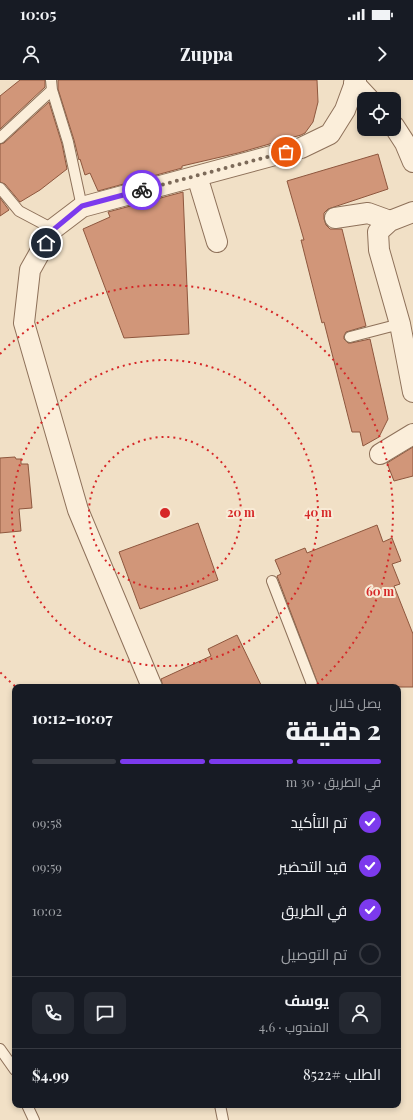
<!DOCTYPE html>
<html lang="ar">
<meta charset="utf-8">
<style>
:root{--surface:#171b24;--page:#242831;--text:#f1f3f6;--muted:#9ea1a6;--line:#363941;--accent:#7c3aed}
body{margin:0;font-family:"Playfair Display",Cairo,serif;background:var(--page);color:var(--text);direction:rtl;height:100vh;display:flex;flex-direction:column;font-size:15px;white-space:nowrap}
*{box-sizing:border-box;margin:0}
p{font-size:13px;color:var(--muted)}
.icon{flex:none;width:22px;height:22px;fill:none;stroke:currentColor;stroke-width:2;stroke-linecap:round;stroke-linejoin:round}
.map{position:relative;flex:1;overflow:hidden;direction:ltr}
.panel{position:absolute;left:12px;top:604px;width:389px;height:424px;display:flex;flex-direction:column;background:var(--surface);border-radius:8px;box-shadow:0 2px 6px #0003;direction:rtl}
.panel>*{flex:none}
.tools{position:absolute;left:357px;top:12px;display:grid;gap:8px}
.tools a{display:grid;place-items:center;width:44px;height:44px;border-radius:8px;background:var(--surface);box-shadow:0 2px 6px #0003;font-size:20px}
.pin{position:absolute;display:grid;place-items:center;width:34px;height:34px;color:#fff;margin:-17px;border:2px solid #fff;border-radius:50%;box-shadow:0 1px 4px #0007}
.courier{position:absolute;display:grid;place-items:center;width:40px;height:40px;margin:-20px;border:3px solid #7c3aed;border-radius:50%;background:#fff;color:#222;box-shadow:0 1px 5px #0007}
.overview em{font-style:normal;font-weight:800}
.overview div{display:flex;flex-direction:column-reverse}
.overview{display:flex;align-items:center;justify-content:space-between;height:68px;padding:0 20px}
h1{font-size:26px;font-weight:800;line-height:30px}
.bar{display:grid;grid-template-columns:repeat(4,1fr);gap:6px 4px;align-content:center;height:48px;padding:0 20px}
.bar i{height:5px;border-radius:3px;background:var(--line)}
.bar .active{background:var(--accent)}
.bar p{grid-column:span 4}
.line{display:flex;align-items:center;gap:10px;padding:0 20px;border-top:1px solid var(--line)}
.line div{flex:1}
.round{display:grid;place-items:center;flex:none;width:42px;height:42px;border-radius:8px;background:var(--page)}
ol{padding:0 20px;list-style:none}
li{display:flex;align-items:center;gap:12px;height:44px}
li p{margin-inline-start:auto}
li .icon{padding:4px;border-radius:50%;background:var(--accent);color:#fff;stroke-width:4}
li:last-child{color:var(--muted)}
li i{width:22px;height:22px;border:2px solid var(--line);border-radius:50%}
.status{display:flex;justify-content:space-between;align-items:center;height:28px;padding:0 20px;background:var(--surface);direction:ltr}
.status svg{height:11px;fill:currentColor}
header{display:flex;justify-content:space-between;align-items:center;height:52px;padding:0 20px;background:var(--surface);font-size:18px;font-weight:800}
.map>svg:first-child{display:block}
.building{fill:#d19679;stroke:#8e573e}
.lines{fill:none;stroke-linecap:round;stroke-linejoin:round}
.lane-casing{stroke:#8e715a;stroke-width:12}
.street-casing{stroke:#8e715a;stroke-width:22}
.lane{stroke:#fbeeda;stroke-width:10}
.street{stroke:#fbeeda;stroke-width:20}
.done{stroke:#7c6a59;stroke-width:4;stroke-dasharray:0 7.2}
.route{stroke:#7c3aed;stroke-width:5}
.ring{fill:none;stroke:#d62828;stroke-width:2;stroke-dasharray:2 4}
.centre{fill:#d62828;stroke:#f8ebd6;stroke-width:2}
.ring-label{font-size:12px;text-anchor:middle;font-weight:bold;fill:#d62828;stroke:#f8ebd6;stroke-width:4;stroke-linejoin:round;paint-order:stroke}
</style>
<div class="status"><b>10:05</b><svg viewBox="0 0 49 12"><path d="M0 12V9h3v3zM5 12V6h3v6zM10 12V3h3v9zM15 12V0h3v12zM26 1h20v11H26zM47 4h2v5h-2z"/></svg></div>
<header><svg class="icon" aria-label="forward" viewBox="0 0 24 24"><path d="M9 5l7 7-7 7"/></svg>Zuppa<svg class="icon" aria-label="person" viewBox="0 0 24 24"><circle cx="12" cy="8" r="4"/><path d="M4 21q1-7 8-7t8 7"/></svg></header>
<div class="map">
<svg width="413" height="1040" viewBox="0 0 413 1040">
<rect width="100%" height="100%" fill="#f1e0c6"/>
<path class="building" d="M 20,0 L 45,0 L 45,7 L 0,49 L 0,16 Z
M 58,0 L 317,0 L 318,22 L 313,42 L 305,53 L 301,55 L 238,73 L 182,86 L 182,88 L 98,111 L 90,93 L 85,95 L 80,79 L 79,80 L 74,60 L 58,9 Z
M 49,22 L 62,64 L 67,89 L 40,110 L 20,122 L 5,104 L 0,102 L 0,64 L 4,63 Z
M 378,74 L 388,109 L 328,129 L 324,133 L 324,139 L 326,145 L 330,149 L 342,149 L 366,246 L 346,252 L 344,256 L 344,259 L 348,263 L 351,263 L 370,259 L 388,339 L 379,357 L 363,366 L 360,352 L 352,352 L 324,242 L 322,243 L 301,160 L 304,160 L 287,101 Z
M 183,112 L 189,254 L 124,258 L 83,149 L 110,137 L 108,132 Z
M 0,118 L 9,130 L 0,136 Z
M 413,367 L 413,396 L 394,401 L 387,383 Z
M 15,377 L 16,379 L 21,379 L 21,384 L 28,384 L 32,428 L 19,429 L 21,451 L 0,453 L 0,378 Z
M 198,443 L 218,500 L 140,529 L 119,472 Z
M 377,445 L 383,462 L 392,458 L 401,481 L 392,484 L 400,504 L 394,506 L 413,554 L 413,607 L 319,607 L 277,496 L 281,494 L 275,480 L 305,468 L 307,473 Z
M 237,555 L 262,607 L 163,607 L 161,599 L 211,576 L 208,569 Z"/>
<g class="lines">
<g class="lane-casing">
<path id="lane" d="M 51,0 L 52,10 L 68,62 L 82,127
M 0,58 L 52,10
M 0,108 L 19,131 L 53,149
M 350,257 L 400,244
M 272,501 L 313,607
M 0,969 L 15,990
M 27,1025 L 34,1040
M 220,1025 L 223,1040"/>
</g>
<g class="street-casing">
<path id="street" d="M 354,3 L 369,19
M 394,46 L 405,63 L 413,82
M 197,96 L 217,162
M 413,132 L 390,141 L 378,152 L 379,170 L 400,244 L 413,312
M 335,138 L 368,133 L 390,141
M 380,374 L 413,354
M 152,607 L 78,430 L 24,243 L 30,190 L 53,149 L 82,127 L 301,68 L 330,54 L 345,30 L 356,0"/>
</g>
<use href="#lane" class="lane"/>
<use href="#street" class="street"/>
</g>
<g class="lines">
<path class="done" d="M 142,110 L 286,72"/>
<path class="route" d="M 46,163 L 53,150 L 82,126 L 142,110"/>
</g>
<g class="ring">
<circle cx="165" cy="433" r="76"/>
<circle cx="165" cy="433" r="153"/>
<path d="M15 606A229 229 0 0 1 0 592M0 274A229 229 0 1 1 315 606"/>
</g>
<circle cx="165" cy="433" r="6" class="centre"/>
<g class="ring-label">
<text x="241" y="437">20 m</text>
<text x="318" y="437">40 m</text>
<text x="380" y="516">60 m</text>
</g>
</svg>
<div class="tools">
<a><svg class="icon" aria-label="locate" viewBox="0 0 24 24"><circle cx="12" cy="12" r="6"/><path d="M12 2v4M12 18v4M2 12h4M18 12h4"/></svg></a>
</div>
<div class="pin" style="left:286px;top:72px;background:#ea580c"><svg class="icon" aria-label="bag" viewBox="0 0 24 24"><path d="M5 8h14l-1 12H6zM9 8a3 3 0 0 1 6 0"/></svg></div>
<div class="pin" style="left:46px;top:163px;background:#1f2937"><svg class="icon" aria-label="home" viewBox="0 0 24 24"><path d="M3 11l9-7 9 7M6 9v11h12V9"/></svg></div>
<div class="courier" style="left:142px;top:110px"><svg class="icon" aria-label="bike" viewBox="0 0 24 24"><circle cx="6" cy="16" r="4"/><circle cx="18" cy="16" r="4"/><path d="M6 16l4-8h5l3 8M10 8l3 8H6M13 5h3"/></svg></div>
<section class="panel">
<div class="overview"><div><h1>2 دقيقة</h1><p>يصل خلال</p></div><em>10:07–10:12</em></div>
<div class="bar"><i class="active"></i><i class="active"></i><i class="active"></i><i></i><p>في الطريق · 30 m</p></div>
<ol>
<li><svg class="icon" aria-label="check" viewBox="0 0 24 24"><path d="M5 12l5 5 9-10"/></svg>تم التأكيد<p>09:58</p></li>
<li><svg class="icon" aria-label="check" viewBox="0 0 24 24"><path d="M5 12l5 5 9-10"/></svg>قيد التحضير<p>09:59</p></li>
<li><svg class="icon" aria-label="check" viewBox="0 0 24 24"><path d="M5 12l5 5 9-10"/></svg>في الطريق<p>10:02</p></li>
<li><i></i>تم التوصيل</li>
</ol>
<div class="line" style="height:72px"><a class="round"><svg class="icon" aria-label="person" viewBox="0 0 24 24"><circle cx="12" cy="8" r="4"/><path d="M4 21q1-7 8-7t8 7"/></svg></a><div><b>يوسف</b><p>المندوب · 4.6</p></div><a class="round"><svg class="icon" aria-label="chat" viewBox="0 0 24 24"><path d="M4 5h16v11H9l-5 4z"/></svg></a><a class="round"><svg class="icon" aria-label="phone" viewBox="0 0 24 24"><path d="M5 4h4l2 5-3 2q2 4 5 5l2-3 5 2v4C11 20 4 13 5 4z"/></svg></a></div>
<div class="line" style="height:52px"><div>الطلب #8522</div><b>$4.99</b></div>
</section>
</div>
